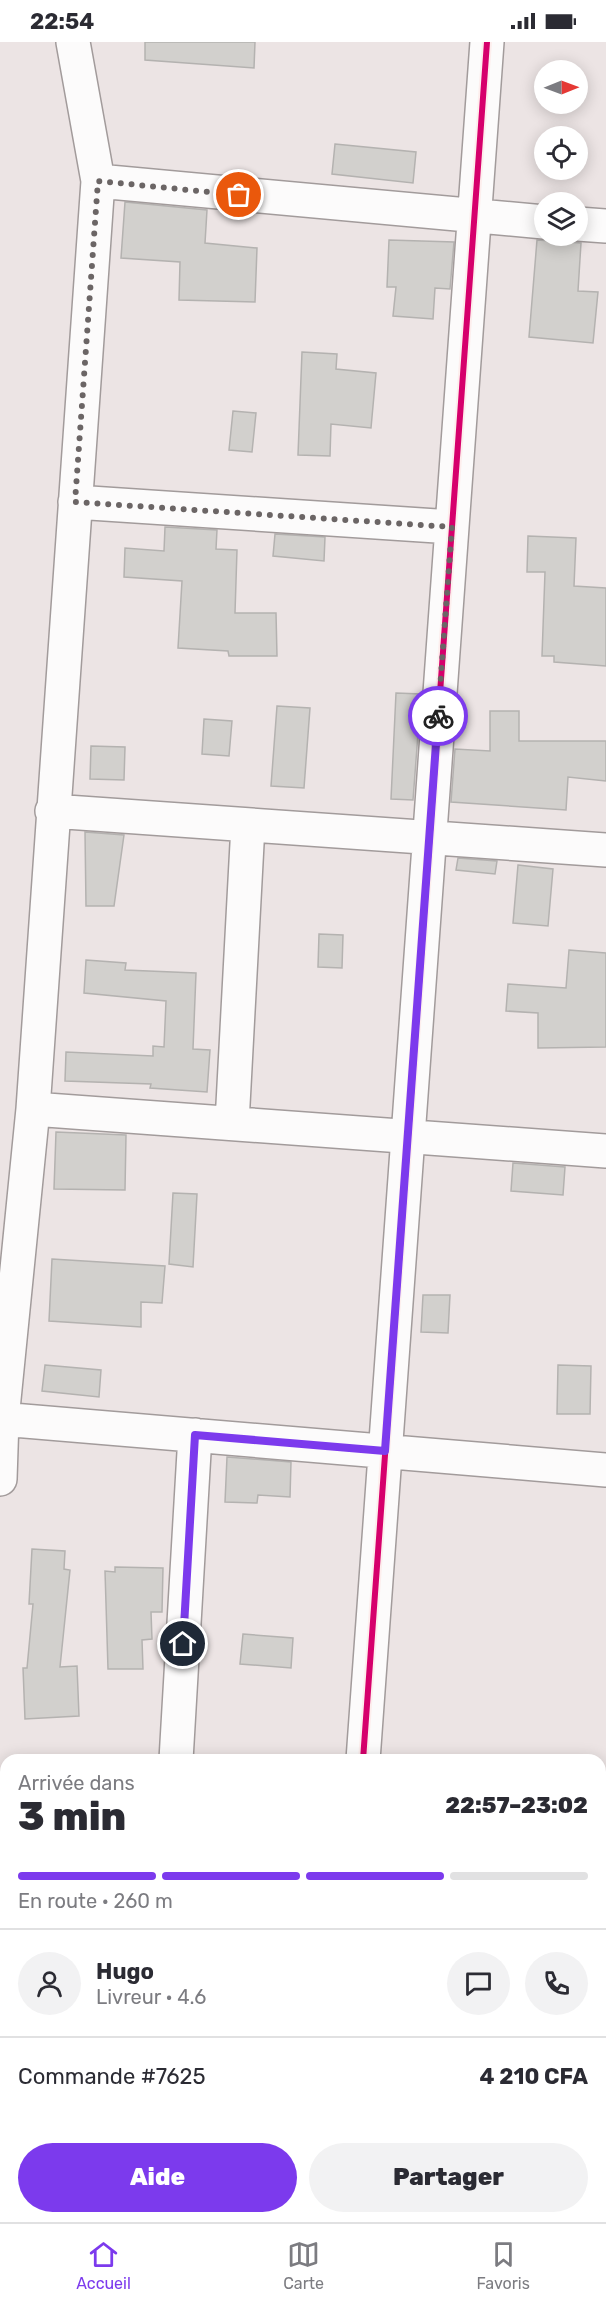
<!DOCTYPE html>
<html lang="fr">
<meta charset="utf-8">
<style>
:root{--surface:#fff;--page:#f2f2f3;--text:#2b2b33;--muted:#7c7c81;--line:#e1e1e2;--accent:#7c3aed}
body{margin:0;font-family:Rubik,sans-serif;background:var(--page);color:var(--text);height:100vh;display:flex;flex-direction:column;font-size:22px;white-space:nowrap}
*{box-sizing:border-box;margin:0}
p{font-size:20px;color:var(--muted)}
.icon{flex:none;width:33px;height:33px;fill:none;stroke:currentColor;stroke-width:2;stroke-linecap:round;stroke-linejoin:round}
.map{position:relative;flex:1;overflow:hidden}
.details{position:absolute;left:0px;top:1712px;width:606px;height:470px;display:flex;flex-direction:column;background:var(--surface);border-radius:18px 18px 0 0;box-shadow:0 3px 15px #0003}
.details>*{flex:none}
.needle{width:39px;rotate:89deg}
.tools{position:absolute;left:534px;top:18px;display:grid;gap:12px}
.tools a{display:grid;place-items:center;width:54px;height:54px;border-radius:50%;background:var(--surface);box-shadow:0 3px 15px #0003;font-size:30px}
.pin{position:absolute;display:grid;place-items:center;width:51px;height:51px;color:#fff;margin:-26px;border:3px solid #fff;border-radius:50%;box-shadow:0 2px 6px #0007}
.courier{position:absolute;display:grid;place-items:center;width:60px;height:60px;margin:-30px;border:4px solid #7c3aed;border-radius:50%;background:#fff;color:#222;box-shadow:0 2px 8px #0007}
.head em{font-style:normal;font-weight:800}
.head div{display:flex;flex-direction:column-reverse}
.head{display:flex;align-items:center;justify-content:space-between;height:102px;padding:0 18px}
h1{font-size:39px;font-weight:800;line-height:45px}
.bar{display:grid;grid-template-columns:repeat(4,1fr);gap:9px 6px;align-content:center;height:72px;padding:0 18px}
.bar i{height:8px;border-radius:4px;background:var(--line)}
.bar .current{background:var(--accent)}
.bar p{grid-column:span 4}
.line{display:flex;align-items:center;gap:15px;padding:0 18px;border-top:2px solid var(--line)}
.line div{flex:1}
.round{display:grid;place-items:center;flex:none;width:63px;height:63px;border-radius:32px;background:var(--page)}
.primary-button{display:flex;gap:12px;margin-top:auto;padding:12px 18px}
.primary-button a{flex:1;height:69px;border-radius:36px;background:var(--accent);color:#fff;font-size:24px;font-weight:800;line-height:69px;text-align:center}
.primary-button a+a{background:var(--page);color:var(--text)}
.status{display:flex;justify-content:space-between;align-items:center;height:42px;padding:0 30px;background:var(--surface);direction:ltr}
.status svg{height:16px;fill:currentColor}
.tabs{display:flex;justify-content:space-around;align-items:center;height:84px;border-top:2px solid var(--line);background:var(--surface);font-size:16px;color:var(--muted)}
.tabs a{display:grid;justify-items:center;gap:3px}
.tabs .current{color:var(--accent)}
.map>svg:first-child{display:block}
.building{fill:#d2d0cd;stroke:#b4b2b0;stroke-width:1.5}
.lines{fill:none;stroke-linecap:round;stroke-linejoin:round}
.street-casing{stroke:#a29b9b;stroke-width:36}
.street{stroke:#fcfbfb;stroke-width:33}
.cycleway-casing{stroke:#fdeeed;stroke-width:10}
.cycleway{stroke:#d6006c;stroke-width:6}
.done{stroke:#6b6565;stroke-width:6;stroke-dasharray:0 10.8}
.route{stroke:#7c3aed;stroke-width:8}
</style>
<div class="status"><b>22:54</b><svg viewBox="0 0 49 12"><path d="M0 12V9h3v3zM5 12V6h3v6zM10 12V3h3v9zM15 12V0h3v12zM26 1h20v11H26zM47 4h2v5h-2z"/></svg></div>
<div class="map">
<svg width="606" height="2180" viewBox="0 0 606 2180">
<rect width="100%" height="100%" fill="#ece4e4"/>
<path class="building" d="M 145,0 L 255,0 L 254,26 L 145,18 Z
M 335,102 L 416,110 L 413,141 L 332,132 Z
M 125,160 L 207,168 L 205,201 L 257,206 L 255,260 L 179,258 L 180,220 L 121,216 Z
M 389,198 L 454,200 L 450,247 L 435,246 L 433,277 L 393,274 L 396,245 L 387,245 Z
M 537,198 L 581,201 L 578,249 L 598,250 L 593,301 L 529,295 Z
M 302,310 L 337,312 L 336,327 L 376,331 L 371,386 L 331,382 L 330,414 L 298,413 Z
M 233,369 L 256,371 L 252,410 L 229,408 Z
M 165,485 L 217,488 L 216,507 L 237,508 L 235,571 L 276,571 L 277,614 L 229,614 L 228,609 L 178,606 L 182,539 L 124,535 L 125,506 L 164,509 Z
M 275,492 L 325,495 L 324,519 L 273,514 Z
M 528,494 L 576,496 L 574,544 L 606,546 L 606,624 L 554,620 L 554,614 L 542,614 L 545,530 L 527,530 Z
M 396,651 L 421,652 L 413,758 L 391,757 Z
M 277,664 L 310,666 L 304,746 L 271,744 Z
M 490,669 L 519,669 L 519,699 L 606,699 L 606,739 L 568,735 L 566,768 L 451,760 L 455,707 L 490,709 Z
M 204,677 L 232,679 L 229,714 L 202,712 Z
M 91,704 L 125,705 L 124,738 L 90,737 Z
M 85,790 L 124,793 L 114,864 L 86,864 Z
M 458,816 L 497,819 L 495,832 L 456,828 Z
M 518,823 L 553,827 L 548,884 L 513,881 Z
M 319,892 L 343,893 L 342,926 L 318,925 Z
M 569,908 L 606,911 L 606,1005 L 538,1006 L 538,971 L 506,969 L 508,942 L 566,946 Z
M 86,918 L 126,921 L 125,928 L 196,931 L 193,1007 L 210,1008 L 207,1050 L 150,1046 L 151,1042 L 65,1039 L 66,1010 L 153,1014 L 153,1004 L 164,1005 L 166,959 L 84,951 Z
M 56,1090 L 126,1093 L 125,1148 L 54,1147 Z
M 513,1121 L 565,1125 L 563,1153 L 511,1149 Z
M 173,1151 L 197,1152 L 193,1225 L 169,1222 Z
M 52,1217 L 165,1224 L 162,1261 L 141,1260 L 141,1285 L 49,1279 Z
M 423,1253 L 450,1253 L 448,1291 L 421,1290 Z
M 45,1323 L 101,1328 L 99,1355 L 42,1349 Z
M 558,1323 L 591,1324 L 590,1372 L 557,1372 Z
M 227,1415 L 291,1420 L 290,1455 L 258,1453 L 257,1461 L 225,1460 Z
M 32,1507 L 65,1509 L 64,1527 L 70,1528 L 60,1625 L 77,1624 L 79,1674 L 25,1677 L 23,1626 L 27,1626 L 33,1562 L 29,1562 Z
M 115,1525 L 163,1526 L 162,1570 L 151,1570 L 152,1597 L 142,1598 L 143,1627 L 108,1627 L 105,1529 L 115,1530 Z
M 243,1592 L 293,1596 L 291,1626 L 240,1622 Z"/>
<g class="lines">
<g class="street-casing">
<path id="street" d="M 98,139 L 544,180
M 578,182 L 606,184
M 75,460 L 452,485
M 52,769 L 606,808
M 33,1067 L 606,1109
M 232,1081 L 248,783
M 0,1377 L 606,1428
M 0,1437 L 2,1377 L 33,1067 L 98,139 L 73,0
M 176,1718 L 195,1393
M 363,1718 L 487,0
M 0,1807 L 6,1870
M 600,2064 L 606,2065
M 34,2175 L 34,2180"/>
</g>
<use href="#street" class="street"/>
<g class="cycleway-casing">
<path id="cycleway" d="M 363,1718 L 487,0"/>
</g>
<use href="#cycleway" class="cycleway"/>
</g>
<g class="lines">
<path class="done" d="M 239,153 L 98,139 L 75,460 L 452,485 L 438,674"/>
<path class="route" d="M 183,1602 L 195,1393 L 385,1409 L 438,674"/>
</g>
</svg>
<div class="tools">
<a><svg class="needle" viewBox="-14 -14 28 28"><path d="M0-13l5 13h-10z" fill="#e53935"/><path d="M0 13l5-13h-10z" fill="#7c7c81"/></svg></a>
<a><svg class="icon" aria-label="locate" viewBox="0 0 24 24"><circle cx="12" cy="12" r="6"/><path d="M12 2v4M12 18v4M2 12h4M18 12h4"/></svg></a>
<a><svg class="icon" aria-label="layers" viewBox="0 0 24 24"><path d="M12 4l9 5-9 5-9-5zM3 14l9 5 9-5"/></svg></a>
</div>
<div class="pin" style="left:239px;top:153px;background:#ea580c"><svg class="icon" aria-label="bag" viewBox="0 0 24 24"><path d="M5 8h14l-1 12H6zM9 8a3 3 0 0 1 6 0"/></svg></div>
<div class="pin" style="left:183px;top:1602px;background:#1f2937"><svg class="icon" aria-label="home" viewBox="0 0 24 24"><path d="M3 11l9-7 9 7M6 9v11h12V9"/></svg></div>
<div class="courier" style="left:438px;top:674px"><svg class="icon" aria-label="bike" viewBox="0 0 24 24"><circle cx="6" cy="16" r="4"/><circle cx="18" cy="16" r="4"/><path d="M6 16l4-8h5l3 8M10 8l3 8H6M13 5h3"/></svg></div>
<section class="details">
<div class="head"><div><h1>3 min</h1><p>Arrivée dans</p></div><em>22:57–23:02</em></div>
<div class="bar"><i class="current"></i><i class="current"></i><i class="current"></i><i></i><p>En route · 260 m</p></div>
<div class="line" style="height:108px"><a class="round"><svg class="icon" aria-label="person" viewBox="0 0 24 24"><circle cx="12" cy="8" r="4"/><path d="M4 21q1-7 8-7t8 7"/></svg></a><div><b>Hugo</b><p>Livreur · 4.6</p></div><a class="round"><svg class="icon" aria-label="chat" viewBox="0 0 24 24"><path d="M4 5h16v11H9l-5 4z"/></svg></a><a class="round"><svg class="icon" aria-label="phone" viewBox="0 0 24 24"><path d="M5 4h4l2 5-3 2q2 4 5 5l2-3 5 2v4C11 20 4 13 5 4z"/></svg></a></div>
<div class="line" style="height:78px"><div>Commande #7625</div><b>4 210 CFA</b></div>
<div class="primary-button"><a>Aide</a><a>Partager</a></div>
</section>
</div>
<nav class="tabs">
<a class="current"><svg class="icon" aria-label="home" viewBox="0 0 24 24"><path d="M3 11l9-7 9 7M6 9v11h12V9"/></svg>Accueil</a>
<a><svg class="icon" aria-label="map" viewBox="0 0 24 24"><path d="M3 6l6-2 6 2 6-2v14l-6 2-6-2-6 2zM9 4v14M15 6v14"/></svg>Carte</a>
<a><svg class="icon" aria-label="saved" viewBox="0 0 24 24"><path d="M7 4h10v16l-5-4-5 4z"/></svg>Favoris</a>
</nav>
